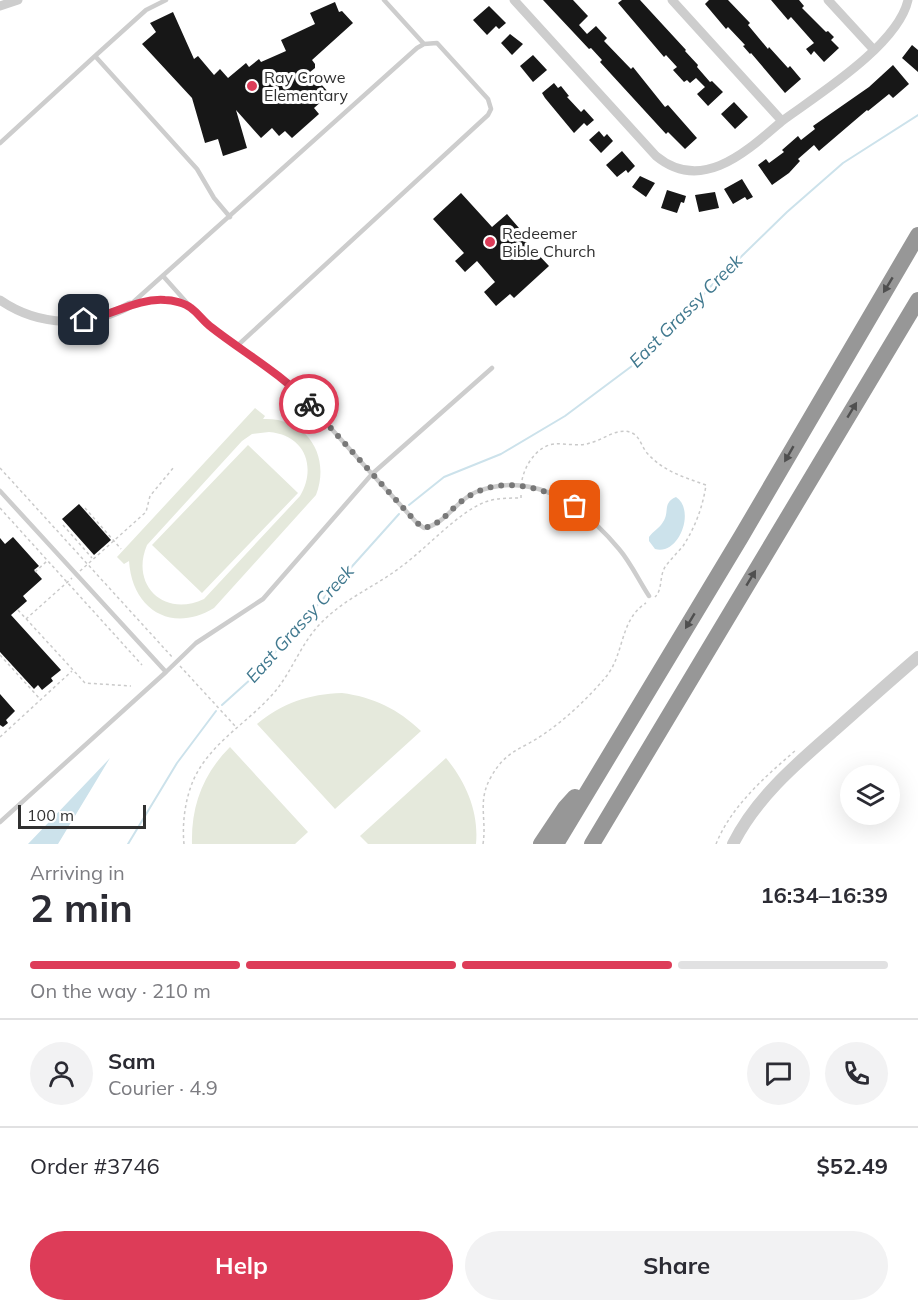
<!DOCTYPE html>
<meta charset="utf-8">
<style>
:root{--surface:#fff;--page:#f2f2f3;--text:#2b2b33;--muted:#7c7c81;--line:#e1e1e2;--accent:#dd3c58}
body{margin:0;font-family:Mulish,sans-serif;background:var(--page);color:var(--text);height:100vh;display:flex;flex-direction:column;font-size:22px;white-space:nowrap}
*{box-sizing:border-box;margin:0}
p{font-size:20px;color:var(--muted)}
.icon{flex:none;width:33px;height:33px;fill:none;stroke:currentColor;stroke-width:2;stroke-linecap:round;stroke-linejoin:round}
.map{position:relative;height:844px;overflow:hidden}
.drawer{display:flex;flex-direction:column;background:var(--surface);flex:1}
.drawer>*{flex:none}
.fabs{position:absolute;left:840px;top:765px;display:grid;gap:12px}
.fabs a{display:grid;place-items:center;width:60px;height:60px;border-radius:50%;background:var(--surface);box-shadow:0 6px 24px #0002;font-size:30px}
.scale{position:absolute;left:18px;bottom:15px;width:128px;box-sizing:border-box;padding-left:6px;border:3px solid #303030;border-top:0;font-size:16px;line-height:21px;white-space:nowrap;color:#303030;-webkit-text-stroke:4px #fff;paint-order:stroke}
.pin{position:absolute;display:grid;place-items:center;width:51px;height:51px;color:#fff;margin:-26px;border-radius:12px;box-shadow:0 3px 9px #0006}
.courier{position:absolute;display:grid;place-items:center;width:60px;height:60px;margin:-30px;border:4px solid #dd3c58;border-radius:50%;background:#fff;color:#222;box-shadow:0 2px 8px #0007}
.headline em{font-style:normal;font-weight:700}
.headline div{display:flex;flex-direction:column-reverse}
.headline{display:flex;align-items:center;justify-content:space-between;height:102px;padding:0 30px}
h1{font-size:39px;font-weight:700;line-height:45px}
.bar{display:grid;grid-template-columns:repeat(4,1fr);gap:9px 6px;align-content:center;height:72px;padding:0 30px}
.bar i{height:8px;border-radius:4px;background:var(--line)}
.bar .selected{background:var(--accent)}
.bar p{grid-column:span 4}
.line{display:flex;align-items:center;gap:15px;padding:0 30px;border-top:2px solid var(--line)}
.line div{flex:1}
.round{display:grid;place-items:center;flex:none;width:63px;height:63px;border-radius:32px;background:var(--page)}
.primary-button{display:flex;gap:12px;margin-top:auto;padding:12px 30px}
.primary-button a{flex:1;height:69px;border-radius:36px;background:var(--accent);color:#fff;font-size:24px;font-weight:700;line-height:69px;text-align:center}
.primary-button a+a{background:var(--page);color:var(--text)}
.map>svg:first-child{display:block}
.green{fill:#e5e9dc;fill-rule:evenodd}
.water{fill:#cce2eb}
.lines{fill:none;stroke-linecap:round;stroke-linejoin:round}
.stream{stroke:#cce2eb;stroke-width:2}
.building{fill:#171717}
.path{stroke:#cacaca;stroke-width:1.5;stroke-dasharray:3 3;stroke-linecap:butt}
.service{stroke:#cdcdcd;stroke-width:4.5}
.minor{stroke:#cdcdcd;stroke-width:9}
.tertiary{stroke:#cdcdcd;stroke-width:12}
.motorway{stroke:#979797;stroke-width:16}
.oneway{fill:#4f4f4f}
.done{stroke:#787878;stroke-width:6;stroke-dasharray:0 10.8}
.route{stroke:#dd3c58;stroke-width:8}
.poi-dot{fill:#dd3c58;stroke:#fff;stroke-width:2}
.labels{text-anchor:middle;stroke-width:6;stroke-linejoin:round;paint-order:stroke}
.poi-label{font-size:16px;fill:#303030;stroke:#fff;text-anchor:start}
.water-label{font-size:18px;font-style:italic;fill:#41798f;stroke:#fff}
</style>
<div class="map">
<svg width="918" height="844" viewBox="0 0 918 844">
<rect width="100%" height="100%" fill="#fff"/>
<path class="green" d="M 255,408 L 265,416 L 263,419 C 307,417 331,456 316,495 L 214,608 C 171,634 132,609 129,561 L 124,564 L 117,557 ZM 269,432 C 305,435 317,467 300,496 L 204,599 C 164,618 130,585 147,545 L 242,441 L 252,434 Z
M 248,445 L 298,493 L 202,593 L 152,545 Z
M 342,693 C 373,697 398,709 421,731 L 335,809 L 257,724 C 282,703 309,694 342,693 Z
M 230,747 L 308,832 L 295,844 L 192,844 C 191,806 203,774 230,747 Z
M 446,758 C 466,782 479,812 476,844 L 368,844 L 360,836 Z"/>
<path class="water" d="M 676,497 C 696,510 679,556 655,549 L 649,541 L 649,537 C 653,531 660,528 663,522 C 670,512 662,503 676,497 Z
M 110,758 L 58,844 L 28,844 Z"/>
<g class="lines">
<path class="stream" d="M 409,505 L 444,477 L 501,454 L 565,416 L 648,354 L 679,324 L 709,288 L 787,212 L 843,163 L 918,115
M 222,705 L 252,678 L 399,514
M 128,844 L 177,763 L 216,711"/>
</g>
<path class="building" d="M 543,0 L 573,0 L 588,16 L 579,25 L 587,34 L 596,26 L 607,38 L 604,41 L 631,69 L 633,67 L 665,107 L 668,105 L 697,138 L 685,149 L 668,132 L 666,134 L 600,62 L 602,60 L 591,48 L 589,49 Z
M 622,0 L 640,0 L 686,50 L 685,51 L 698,65 L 697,67 L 710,82 L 712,81 L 723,92 L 708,106 L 697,94 L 705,87 L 696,78 L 690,83 L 687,80 L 684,82 L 673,70 L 677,67 L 666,55 L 664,57 L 618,3 Z
M 709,0 L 728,0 L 750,23 L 748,25 L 768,49 L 769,47 L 788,68 L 790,66 L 801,79 L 785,93 L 751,53 L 750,54 L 743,46 L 745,45 L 728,27 L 726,29 L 705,4 Z
M 771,0 L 799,0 L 804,6 L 802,8 L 826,32 L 828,31 L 834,37 L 831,40 L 839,48 L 824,62 L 814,51 L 811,55 L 806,49 L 814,43 L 791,17 L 788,20 Z
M 335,2 L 339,12 L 342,11 L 353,23 L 312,60 L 315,64 L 315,68 L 310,72 L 330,94 L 314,108 L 319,114 L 292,138 L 285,131 L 279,136 L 272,128 L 261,138 L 236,110 L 247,148 L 223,156 L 218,139 L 205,143 L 192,98 L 142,44 L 156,32 L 150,23 L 173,12 L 194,59 L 198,56 L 214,75 L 220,69 L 228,78 L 246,63 L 249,67 L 259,59 L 261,62 L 286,51 L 281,40 L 315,24 L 310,13 Z
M 489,6 L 506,23 L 499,29 L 496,26 L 487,35 L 473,20 Z
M 510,34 L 523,44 L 512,55 L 501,43 Z
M 912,45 L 918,50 L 918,72 L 902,58 Z
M 533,55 L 547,70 L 533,82 L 520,66 Z
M 893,65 L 909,84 L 893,98 L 889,94 L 868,111 L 867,110 L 819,151 L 814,145 L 798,159 L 800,161 L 789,173 L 772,185 L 758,165 L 766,159 L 769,163 L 784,152 L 782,150 L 798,136 L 801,140 L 815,129 L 813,126 L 869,87 Z
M 554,83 L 558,88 L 561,86 L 569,96 L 567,97 L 581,112 L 584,109 L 594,120 L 587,126 L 584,123 L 574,133 L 545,98 L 542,93 Z
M 734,102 L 748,117 L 735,129 L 721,114 Z
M 599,131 L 604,137 L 607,134 L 613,141 L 601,153 L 589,140 Z
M 622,151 L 635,166 L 628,173 L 626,170 L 617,177 L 606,165 Z
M 640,176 L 655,183 L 646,197 L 632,187 Z
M 742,179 L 753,197 L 747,200 L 745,197 L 733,204 L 724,189 Z
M 667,190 L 686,196 L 684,203 L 681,202 L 677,213 L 661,208 Z
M 715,192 L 719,208 L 699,212 L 695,195 Z
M 461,193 L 492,227 L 507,214 L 519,228 L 516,231 L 549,266 L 514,298 L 510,294 L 496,306 L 484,292 L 495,282 L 477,261 L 465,272 L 455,261 L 464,253 L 433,219 Z
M 79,504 L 111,540 L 94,555 L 62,519 Z
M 13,537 L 39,566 L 34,570 L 42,579 L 23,596 L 27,601 L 11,615 L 61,670 L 51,678 L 53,681 L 42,690 L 38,685 L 34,689 L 0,652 L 0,538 L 5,544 Z
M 0,694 L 15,711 L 6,720 L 8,723 L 3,727 L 0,725 Z"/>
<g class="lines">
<path class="path" d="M 0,468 L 173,658
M 522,480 C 525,465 537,446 554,444 C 565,443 579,447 590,443 C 604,440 619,425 634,434 C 640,438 642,447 647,453 C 664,472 684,477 706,485 C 703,506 695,528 683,546 C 677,553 670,560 665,567 C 659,577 663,589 655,597
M 0,508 L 142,665
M 85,508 L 121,549
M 63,525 L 92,558
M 80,571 L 146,512 L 150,496 L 174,467
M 35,572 L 47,561
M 18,610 L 85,683 L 131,686
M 26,619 L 72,578
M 0,655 L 40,699
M 180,666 L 236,727
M 0,737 L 72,671
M 184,844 C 182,824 185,800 193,781 C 209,744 246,724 272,695 C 292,673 300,644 321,623 C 345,598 375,587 402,566 C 428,547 456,514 485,502 C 496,498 509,498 521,498 L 521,493
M 483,844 C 487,819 477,801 491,777 C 506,750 521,750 544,734 C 566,719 588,698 605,678 C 625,655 619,620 646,603
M 716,844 C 732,805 765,777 796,750"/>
<path class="service" d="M 384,0 L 424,44
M 95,56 L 146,10 L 166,0
M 0,143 L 95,56 L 197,169 L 214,198 L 230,217
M 163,276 L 204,322 L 293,386 L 372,474 L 263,599 L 196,643 L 166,672
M 132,304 L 166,300 L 188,306
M 130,305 L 417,48 L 424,44 L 437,43 L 488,99 L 491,109 L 488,115 L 237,346
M 492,368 L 372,474 L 416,522 L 424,528 C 446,524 456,500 476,492 C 535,469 583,506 619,549 C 631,563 639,581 649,596
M 0,491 L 166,672 L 0,822"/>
<path class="minor" d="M 514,0 L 656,156 C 702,194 747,151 782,121
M 672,0 L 782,121 C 819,94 898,45 908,0
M 828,0 L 874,50
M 0,6 L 18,0
M 0,300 C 39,327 89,328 130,305"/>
<path class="tertiary" d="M 733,844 C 756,798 796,764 834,731 C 862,706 890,681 918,657"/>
<path class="motorway" d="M 541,844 L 565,808 L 575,797
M 556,844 L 741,537 L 918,235
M 592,844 L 918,300"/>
</g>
<defs><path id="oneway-solid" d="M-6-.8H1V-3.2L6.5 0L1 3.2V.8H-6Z" transform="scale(1.5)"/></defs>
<g class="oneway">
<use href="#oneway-solid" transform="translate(888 285) rotate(121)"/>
<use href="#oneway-solid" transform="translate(852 410) rotate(-59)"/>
<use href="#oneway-solid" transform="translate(789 454) rotate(120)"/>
<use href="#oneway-solid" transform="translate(751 578) rotate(-59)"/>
<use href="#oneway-solid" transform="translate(690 621) rotate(121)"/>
</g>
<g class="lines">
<path class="done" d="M 309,404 L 416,522 L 424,528 C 439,525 447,514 458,504 C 493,474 539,484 575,506"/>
<path class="route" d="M 84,320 C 112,316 136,298 165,300 C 172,300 185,303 191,308 C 198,313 204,322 211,327 C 244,353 281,373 309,404"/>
</g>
<g class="poi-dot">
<circle cx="252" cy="86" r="6"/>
<circle cx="490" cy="242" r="6"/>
</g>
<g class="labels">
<g class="poi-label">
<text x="264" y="83">Ray Crowe<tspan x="264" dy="18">Elementary</tspan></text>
<text x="502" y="239">Redeemer<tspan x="502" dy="18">Bible Church</tspan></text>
</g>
<g class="water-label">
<text transform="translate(686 311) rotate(-45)" y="6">East Grassy Creek</text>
<text transform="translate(300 624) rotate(-48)" y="6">East Grassy Creek</text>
</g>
</g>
</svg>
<div class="fabs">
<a><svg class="icon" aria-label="layers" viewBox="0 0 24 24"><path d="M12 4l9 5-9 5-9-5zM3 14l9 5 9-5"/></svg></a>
</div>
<div class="scale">100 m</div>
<div class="pin" style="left:575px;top:506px;background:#ea580c"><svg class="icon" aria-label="bag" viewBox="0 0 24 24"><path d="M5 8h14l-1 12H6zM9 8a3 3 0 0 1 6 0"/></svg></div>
<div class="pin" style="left:84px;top:320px;background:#1f2937"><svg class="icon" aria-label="home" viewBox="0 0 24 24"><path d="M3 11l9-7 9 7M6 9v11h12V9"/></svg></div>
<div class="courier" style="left:309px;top:404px"><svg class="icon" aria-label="bike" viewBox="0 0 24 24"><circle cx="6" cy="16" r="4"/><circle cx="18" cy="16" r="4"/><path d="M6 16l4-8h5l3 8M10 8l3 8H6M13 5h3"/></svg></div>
</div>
<section class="drawer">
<div class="headline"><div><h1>2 min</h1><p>Arriving in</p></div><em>16:34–16:39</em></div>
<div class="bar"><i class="selected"></i><i class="selected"></i><i class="selected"></i><i></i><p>On the way · 210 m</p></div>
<div class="line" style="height:108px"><a class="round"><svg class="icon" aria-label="person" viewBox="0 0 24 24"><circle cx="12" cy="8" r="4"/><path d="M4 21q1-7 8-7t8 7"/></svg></a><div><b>Sam</b><p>Courier · 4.9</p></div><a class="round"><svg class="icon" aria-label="chat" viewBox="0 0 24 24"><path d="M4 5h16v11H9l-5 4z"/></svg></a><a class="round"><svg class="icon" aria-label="phone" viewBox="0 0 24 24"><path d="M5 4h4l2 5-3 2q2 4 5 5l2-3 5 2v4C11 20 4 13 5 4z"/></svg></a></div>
<div class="line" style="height:78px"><div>Order #3746</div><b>$52.49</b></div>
<div class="primary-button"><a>Help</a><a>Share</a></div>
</section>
